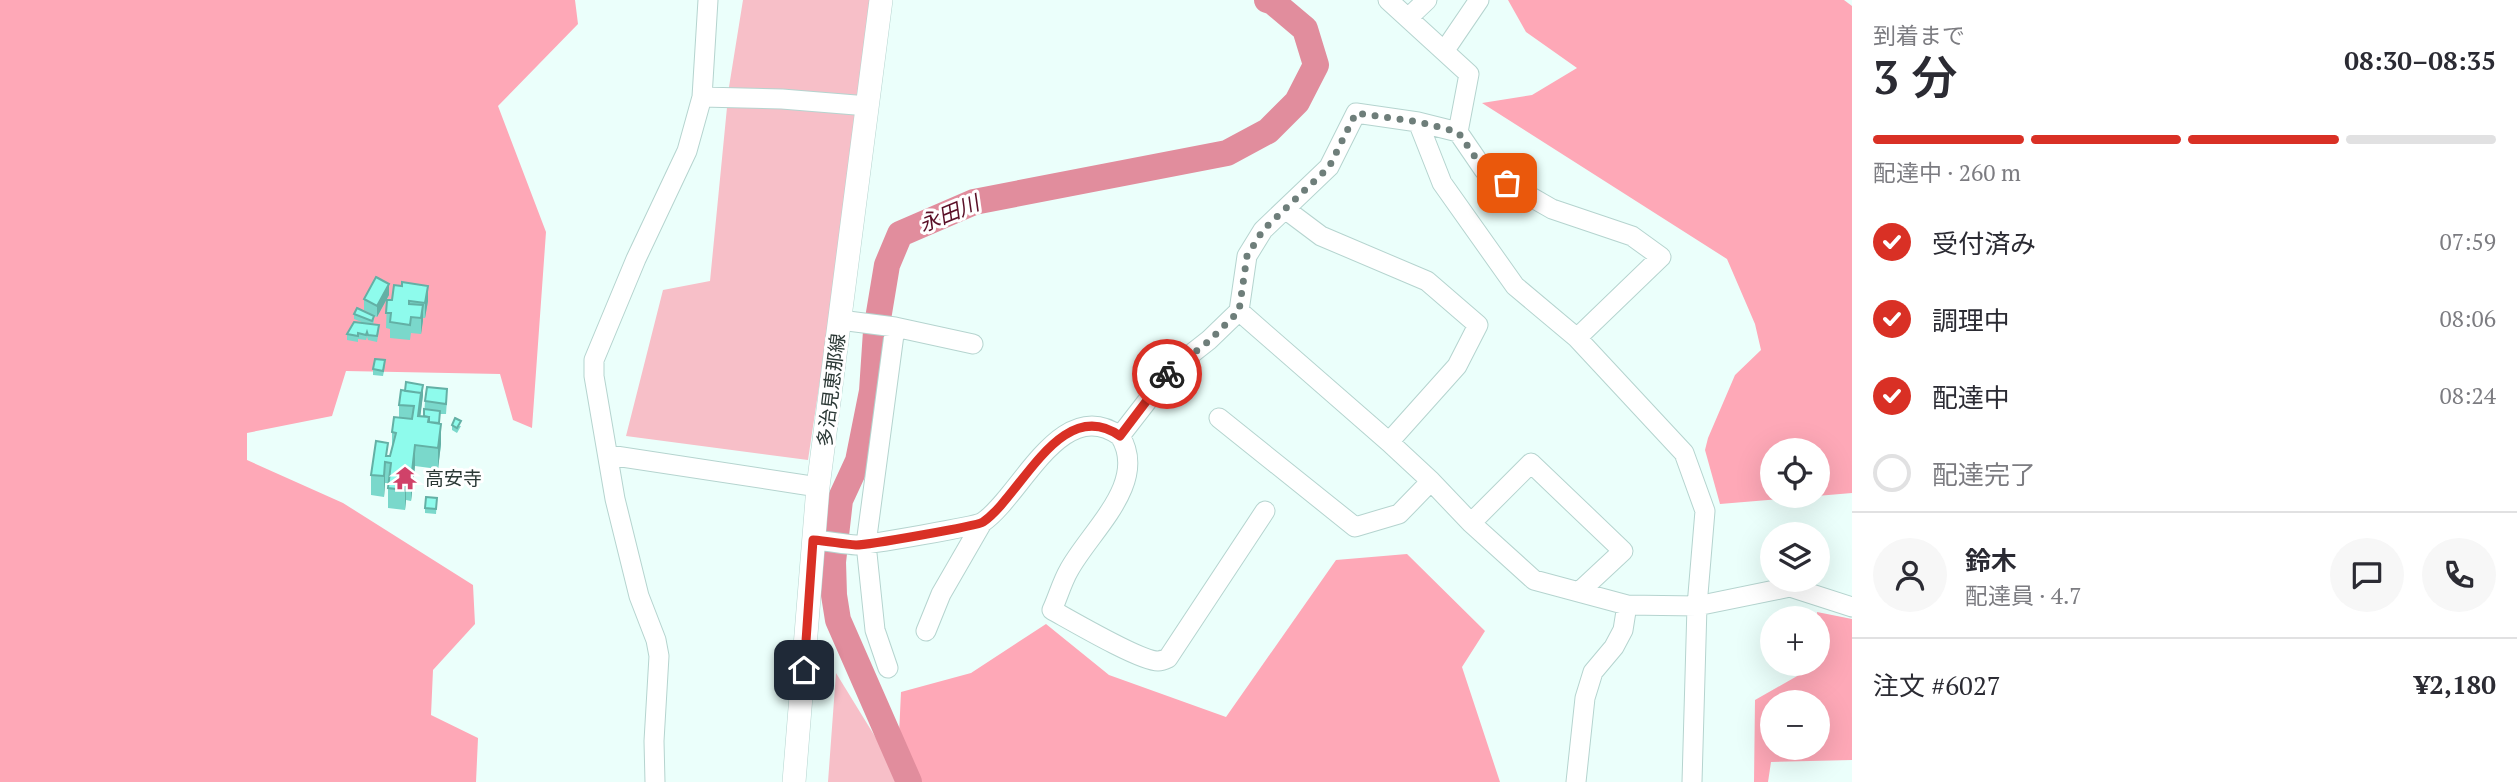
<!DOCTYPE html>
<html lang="ja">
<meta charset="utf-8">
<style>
:root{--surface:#fff;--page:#f7f7f7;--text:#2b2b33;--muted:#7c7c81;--line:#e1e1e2;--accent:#d93025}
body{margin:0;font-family:"PT Serif","Noto Sans JP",serif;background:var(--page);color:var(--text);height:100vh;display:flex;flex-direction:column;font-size:26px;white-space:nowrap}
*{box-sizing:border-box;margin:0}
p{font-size:23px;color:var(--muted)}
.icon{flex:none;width:38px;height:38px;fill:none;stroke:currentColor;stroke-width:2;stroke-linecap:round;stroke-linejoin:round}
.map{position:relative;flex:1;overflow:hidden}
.details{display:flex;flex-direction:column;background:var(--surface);width:665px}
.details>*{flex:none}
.fabs{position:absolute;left:1760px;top:438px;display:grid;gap:14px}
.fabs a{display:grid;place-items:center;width:70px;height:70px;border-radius:50%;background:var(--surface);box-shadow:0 7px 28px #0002;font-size:35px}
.pin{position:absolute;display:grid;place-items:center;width:60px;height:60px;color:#fff;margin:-30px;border-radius:14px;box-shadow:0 4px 10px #0006}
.courier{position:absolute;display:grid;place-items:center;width:70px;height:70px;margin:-35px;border:5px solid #d93025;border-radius:50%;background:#fff;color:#222;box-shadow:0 2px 9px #0007}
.headline em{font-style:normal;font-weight:600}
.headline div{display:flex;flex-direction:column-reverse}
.headline{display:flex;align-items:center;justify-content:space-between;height:119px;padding:0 21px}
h1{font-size:46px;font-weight:600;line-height:52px}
.bar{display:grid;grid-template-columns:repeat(4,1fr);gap:10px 7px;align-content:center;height:84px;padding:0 21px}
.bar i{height:9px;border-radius:5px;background:var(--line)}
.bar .selected{background:var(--accent)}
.bar p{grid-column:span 4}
.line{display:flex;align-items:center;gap:18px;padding:0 21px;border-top:2px solid var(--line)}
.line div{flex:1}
.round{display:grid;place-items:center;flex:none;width:74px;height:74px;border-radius:37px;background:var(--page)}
ol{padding:0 21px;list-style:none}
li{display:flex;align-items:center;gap:21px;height:77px}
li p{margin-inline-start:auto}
li .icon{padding:7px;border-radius:50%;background:var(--accent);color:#fff;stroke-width:4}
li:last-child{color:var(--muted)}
li i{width:38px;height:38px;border:4px solid var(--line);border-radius:50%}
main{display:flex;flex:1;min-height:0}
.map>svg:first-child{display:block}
.green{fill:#f7bfc8}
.forest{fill:#fea8b7;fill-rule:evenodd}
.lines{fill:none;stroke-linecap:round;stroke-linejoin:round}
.river{stroke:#e18d9d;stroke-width:26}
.minor-casing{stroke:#b5d4cf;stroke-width:21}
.major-casing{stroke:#b5d4cf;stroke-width:24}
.minor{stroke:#fff;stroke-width:19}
.major{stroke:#fff;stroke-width:23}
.wall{fill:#7ad8cb}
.shaded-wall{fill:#63b0a5}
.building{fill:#8efbec;stroke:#63b0a5;stroke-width:2}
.done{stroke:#6e7e7a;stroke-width:7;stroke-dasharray:0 12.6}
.route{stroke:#d93025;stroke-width:9}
.labels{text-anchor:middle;stroke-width:6;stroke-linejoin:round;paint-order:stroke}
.street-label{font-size:19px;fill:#2b3835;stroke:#fff}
.poi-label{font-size:19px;fill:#2b3835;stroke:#fff;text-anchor:start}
.water-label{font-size:21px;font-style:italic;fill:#5a0f27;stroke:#fff}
</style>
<main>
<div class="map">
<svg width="1852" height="782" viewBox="0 0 1852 782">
<rect width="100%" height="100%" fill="#ebfffb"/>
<path class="green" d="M 743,0 L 870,0 L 855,147 L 808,460 L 626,436 L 663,290 L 710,281 L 729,87 Z
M 836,673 L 903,782 L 828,782 Z"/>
<path class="forest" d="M 0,0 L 575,0 L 578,24 L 498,106 L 546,232 L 532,428 L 513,420 L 500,374 L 346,371 L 332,416 L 247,433 L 247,460 L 343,503 L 473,585 L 475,624 L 433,670 L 431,715 L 478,738 L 476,782 L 0,782 Z
M 1508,0 L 1844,0 L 1852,6 L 1852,493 L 1720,504 L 1705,450 L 1708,438 L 1735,375 L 1761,350 L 1755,324 L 1727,259 L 1482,103 L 1532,95 L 1577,68 L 1526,32 ZM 1773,450 L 1818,450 L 1818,495 L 1773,495 Z
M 1407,554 L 1485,631 L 1462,667 L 1500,782 L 909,782 L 898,756 L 901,692 L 971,673 L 1046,624 L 1109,675 L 1226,717 L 1336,560 Z
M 1817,612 L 1852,619 L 1852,760 L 1771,762 L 1768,782 L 1754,782 L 1755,700 L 1820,663 ZM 1773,702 L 1818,702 L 1818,747 L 1773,747 Z"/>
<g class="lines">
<path class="river" d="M 909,782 L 838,620 L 834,595 L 833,562 L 840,500 L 858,461 L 872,391 L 876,331 L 887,265 L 900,234 L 974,202 L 1227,153 L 1268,131 L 1297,102 L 1316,65 L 1305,29 L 1273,2 L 1267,0"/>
<g class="minor-casing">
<path id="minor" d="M 1388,0 L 1469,74 L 1458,132
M 1408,18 L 1427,0
M 1445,50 L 1479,0
M 702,97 L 782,99 L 868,106
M 1418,122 L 1442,183 L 1515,286 L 1577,338 L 1684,453 L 1705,511 L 1697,606 L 1692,782
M 1285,209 L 1321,236 L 1427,281 L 1478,325 L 1457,366 L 1389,442
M 1239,311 L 1389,442 L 1431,481 L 1471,523 L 1534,580 L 1627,605 L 1697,606 L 1790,587 L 1852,607
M 840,320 L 895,327
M 1219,418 L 1355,527 L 1399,514 L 1431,481
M 1120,436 C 1149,483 1090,531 1069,570 C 1062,582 1058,597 1052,610 C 1072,621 1140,661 1158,661 C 1160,661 1166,659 1168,658 L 1265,511
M 609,455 L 818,487
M 1471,523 L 1531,463 L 1623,551 L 1579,592
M 813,540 C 828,541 842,544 856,545 C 868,545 977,526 983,522 C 1021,496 1061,394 1120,436 L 1172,369 L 1209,340 L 1239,311 L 1247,256 L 1263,230 L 1329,167 L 1356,113 L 1418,122 L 1458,132 L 1484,170 L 1552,209 L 1632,236 L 1661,257 L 1577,338
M 926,631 L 941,594 L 982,523
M 888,668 L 875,630 L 866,544 L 895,327 L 973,344
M 655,782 L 654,741 L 659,656 L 656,640 L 639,596 L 615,499 L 594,376 L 594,360 L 636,259 L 687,151 L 702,97 L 708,0
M 1576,782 L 1585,698 L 1593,672 L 1614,647 L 1623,630 L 1627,605"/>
</g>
<g class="major-casing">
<path id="major" d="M 794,782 L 818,487 L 881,0"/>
</g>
<use href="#minor" class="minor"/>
<use href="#major" class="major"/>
</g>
<path class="wall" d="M 389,295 L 377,317 L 374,316 L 374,321 L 373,324 L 379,330 L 377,342 L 368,340 L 367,337 L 366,340 L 358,339 L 358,342 L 347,340 L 347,334 L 364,323 L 354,319 L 354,314 L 373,315 L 364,310 L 364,299 Z
M 387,300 L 428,301 L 425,318 L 423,318 L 421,334 L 411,333 L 410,340 L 390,338 L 390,329 L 386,328 Z
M 385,365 L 383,376 L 373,375 L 373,369 Z
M 423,395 L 420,416 L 424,416 L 425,401 L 447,400 L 446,414 L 440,414 L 439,423 L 441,444 L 438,469 L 415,466 L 411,501 L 406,500 L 405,510 L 388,508 L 388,483 L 385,483 L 384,497 L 371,495 L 371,475 L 388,456 L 390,456 L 392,449 L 392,432 L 399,418 L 399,405 Z
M 452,425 L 461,426 L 457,433 L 452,430 Z
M 437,498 L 436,514 L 425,513 L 425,508 Z"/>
<path class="shaded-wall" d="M 389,284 L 389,295 L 377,317 L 377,306 Z
M 428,286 L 428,301 L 425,318 L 425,303 Z
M 423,305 L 423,321 L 421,334 L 421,318 Z
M 423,385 L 423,395 L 418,436 L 418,416 L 421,393 Z
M 441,424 L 441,444 L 438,469 L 438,448 Z
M 415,445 L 415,466 L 411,501 L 411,480 Z
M 385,462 L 385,483 L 384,497 L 384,476 Z
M 406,480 L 406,500 L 405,510 L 405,490 Z"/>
<path class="building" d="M 376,277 L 389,284 L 377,306 L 364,299 Z
M 402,282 L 428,286 L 425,303 L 409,301 L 409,304 L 423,305 L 421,318 L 411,317 L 410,325 L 390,322 L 391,313 L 386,313 L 387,300 L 392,300 L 394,285 L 402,286 Z
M 357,308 L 374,316 L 372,321 L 354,314 Z
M 354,322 L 379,325 L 377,336 L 368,335 L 367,332 L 366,335 L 358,333 L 358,336 L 347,334 Z
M 375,359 L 385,360 L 383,371 L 373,369 Z
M 406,382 L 423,385 L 421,396 L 421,393 L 405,391 Z
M 427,387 L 447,389 L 446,404 L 425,401 Z
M 401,390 L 421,393 L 418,416 L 429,417 L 428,422 L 441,424 L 438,448 L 415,445 L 411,480 L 406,480 L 405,490 L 388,488 L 391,463 L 385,462 L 384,476 L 371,475 L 376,441 L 388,443 L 386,456 L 390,456 L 396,433 L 392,432 L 394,417 L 412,419 L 414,406 L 399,405 Z
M 424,409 L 440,411 L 439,423 L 429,422 L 429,417 L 424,416 Z
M 455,418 L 461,421 L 457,428 L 452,425 Z
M 426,497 L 437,498 L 436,509 L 425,508 Z"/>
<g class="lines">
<path class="done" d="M 1167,374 L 1209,341 L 1239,311 L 1247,256 L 1263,230 L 1329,167 L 1356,113 L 1419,122 L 1458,132 L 1484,170 L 1507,183"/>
<path class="route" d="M 804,670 L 813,540 C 828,541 842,544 856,545 C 868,545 977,526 983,522 C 1021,496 1061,394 1120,436 L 1167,374"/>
</g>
<defs>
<g id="temple-bare" transform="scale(1.89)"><path d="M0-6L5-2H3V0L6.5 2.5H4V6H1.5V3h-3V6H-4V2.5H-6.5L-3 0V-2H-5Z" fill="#d04269" stroke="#fff" stroke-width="2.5" paint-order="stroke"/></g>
</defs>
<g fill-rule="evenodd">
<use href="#temple-bare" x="405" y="478"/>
</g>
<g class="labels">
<g class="street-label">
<text transform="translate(831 390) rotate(-83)" y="7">多治見恵那線</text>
</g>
<g class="poi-label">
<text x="425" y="485">高安寺</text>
</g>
<g class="water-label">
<text transform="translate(949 214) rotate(-22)" y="7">永田川</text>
</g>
</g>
</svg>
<div class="fabs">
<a><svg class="icon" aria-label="locate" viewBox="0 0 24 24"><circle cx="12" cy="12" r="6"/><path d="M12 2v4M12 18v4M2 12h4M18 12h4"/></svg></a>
<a><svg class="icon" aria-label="layers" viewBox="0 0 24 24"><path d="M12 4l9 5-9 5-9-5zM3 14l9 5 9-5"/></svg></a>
<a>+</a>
<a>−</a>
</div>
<div class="pin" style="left:1507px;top:183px;background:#ea580c"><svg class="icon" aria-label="bag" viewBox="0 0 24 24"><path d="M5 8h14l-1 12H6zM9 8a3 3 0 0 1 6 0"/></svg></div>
<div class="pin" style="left:804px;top:670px;background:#1f2937"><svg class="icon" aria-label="home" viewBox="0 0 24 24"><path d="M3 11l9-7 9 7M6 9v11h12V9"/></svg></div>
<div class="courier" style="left:1167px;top:374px"><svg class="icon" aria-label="bike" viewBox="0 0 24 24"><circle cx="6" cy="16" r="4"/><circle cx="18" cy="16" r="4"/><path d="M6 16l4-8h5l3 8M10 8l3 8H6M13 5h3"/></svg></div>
</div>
<section class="details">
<div class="headline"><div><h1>3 分</h1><p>到着まで</p></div><em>08:30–08:35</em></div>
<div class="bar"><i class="selected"></i><i class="selected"></i><i class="selected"></i><i></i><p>配達中 · 260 m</p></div>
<ol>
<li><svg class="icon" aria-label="check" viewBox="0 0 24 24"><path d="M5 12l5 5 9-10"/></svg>受付済み<p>07:59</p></li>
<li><svg class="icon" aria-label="check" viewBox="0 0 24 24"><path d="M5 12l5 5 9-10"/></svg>調理中<p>08:06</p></li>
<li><svg class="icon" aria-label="check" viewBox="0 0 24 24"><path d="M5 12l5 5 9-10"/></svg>配達中<p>08:24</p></li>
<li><i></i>配達完了</li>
</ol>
<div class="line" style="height:126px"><a class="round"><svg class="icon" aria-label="person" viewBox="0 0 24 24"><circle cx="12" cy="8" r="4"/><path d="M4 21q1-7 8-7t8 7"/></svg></a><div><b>鈴木</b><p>配達員 · 4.7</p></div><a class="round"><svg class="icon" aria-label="chat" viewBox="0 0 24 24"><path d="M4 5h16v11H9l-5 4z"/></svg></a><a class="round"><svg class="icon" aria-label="phone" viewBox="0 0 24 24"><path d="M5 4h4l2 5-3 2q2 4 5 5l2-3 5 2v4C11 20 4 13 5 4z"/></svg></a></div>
<div class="line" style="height:91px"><div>注文 #6027</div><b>¥2,180</b></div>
</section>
</main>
